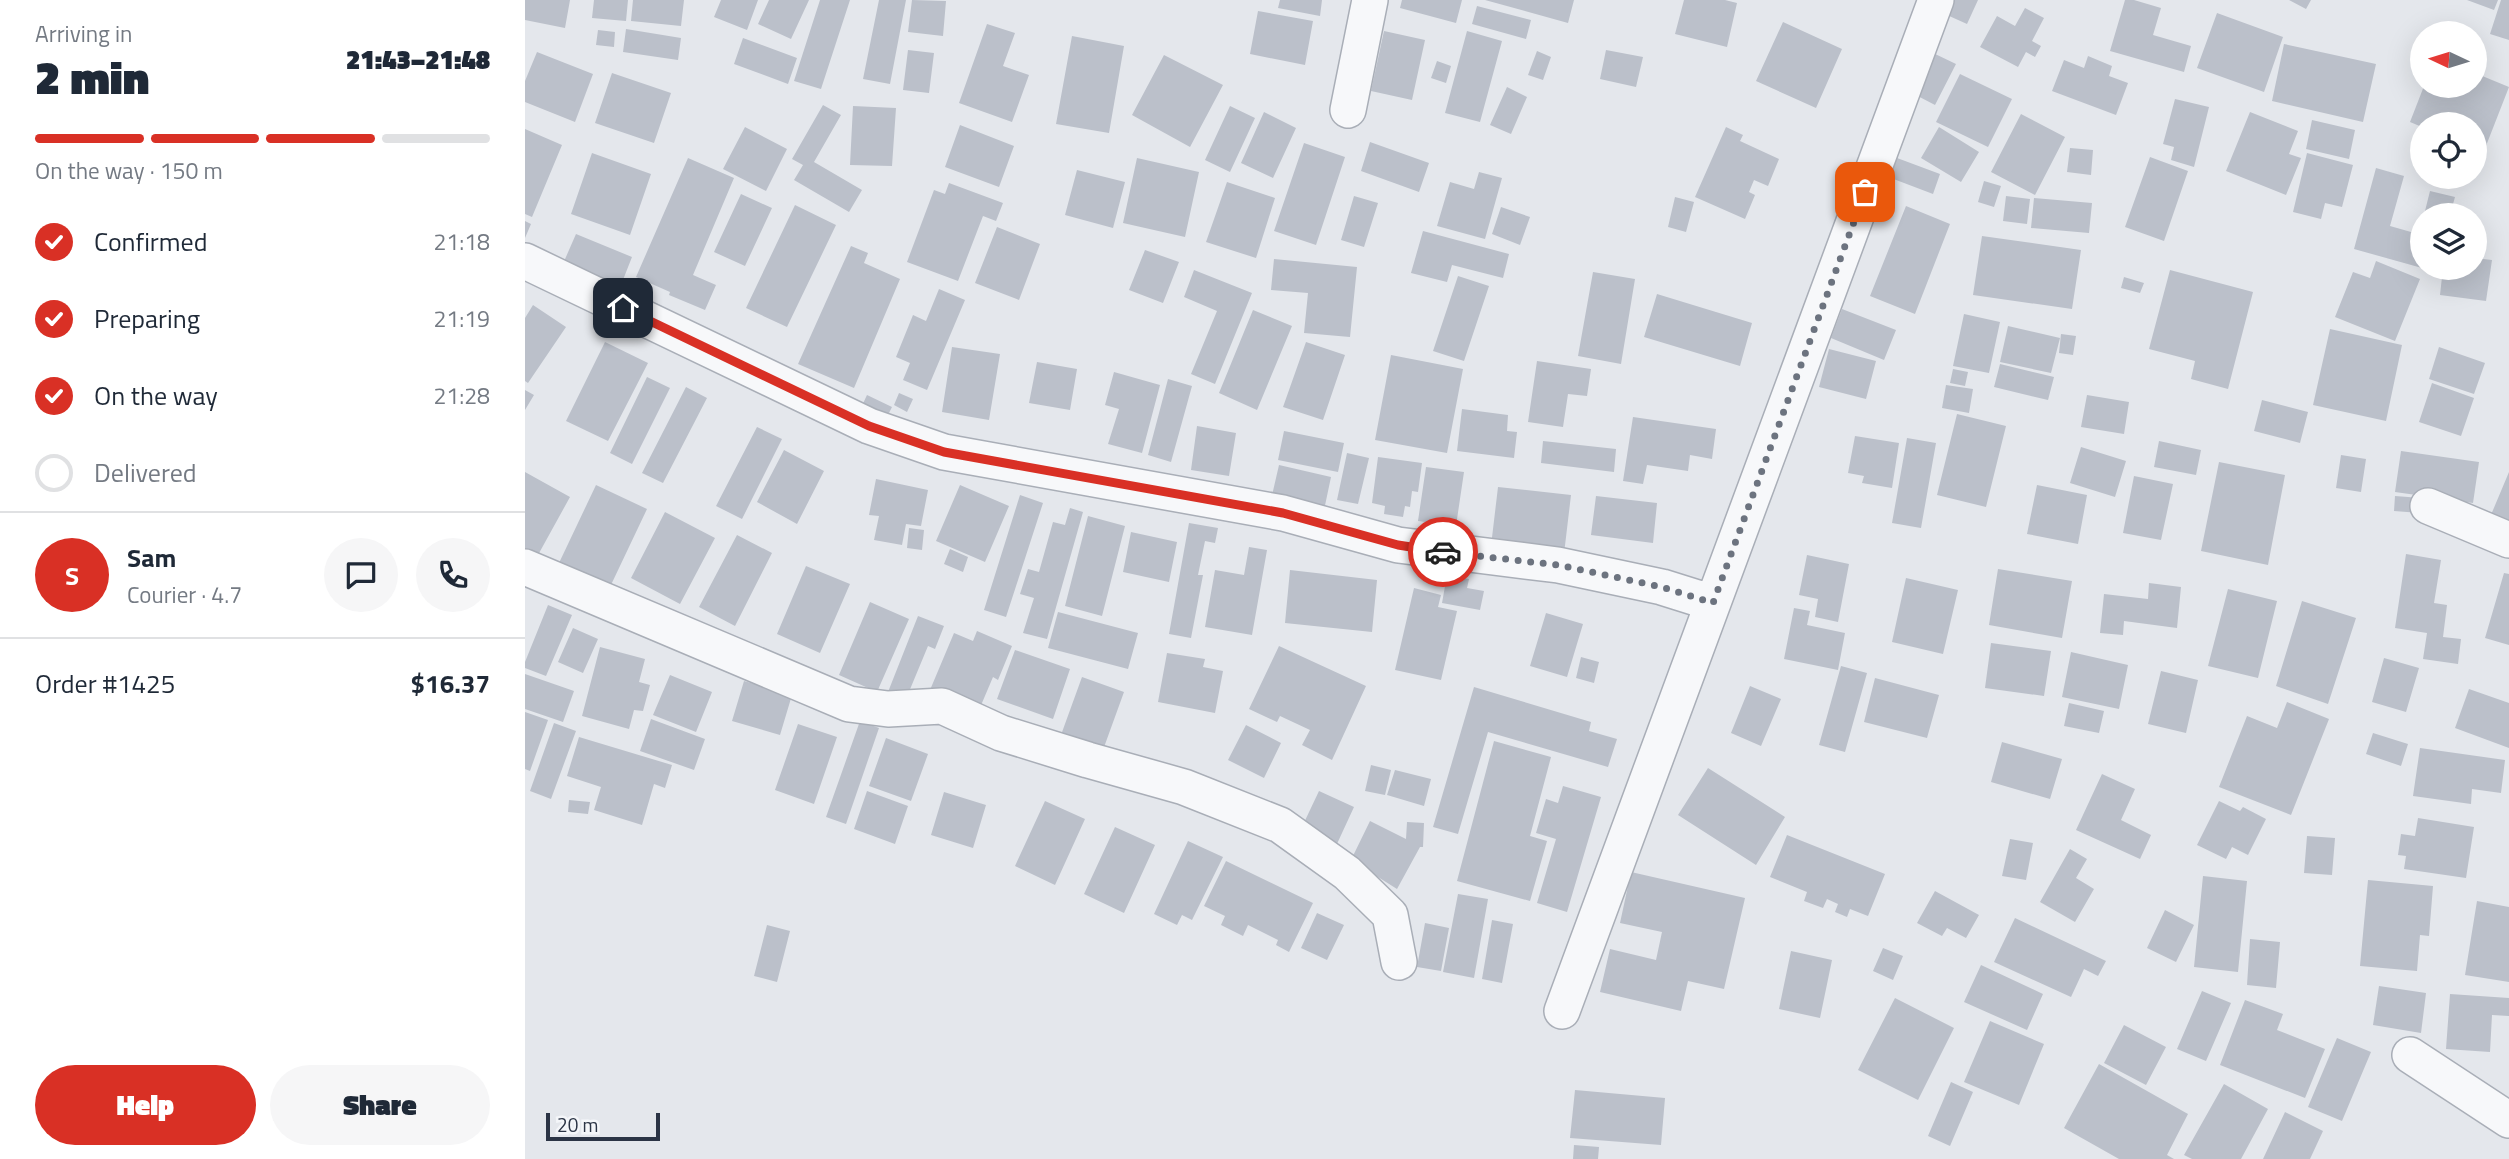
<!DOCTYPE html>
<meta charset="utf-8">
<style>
:root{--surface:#fff;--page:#f6f6f7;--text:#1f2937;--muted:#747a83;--line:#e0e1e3;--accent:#d93025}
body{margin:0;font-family:"Titillium Web",sans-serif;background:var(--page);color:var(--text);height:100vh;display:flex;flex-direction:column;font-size:26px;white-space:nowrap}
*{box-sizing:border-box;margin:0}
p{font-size:23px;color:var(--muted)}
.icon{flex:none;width:38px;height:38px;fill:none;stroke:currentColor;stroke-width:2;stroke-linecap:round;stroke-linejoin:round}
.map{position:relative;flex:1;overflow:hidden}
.details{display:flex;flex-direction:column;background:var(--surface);width:525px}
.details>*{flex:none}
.needle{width:46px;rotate:274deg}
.buttons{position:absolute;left:1885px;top:21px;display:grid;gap:14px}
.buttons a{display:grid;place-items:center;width:77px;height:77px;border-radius:50%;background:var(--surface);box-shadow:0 7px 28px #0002;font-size:35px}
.scale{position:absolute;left:21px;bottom:18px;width:114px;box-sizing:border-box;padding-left:7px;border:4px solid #2b3445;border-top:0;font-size:19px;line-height:24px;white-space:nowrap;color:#2b3445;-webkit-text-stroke:5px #f4f6f9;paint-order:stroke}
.pin{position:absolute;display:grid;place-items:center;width:60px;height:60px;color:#fff;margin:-30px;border-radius:14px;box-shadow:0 4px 10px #0006}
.courier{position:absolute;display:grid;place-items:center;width:70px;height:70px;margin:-35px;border:5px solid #d93025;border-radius:50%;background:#fff;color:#222;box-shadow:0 2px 9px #0007}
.headline em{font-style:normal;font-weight:800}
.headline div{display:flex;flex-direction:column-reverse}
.headline{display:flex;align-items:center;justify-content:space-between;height:119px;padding:0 35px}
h1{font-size:46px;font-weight:800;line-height:52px}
.bar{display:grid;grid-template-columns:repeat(4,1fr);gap:10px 7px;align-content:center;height:84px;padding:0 35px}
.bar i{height:9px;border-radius:5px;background:var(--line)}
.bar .selected{background:var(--accent)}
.bar p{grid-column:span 4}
.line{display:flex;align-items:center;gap:18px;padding:0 35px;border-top:2px solid var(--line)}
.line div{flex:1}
.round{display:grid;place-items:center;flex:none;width:74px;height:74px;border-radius:37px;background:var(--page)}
ol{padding:0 35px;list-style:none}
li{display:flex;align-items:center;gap:21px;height:77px}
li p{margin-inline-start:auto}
li .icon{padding:7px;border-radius:50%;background:var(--accent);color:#fff;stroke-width:4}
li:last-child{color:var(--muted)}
li i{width:38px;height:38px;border:4px solid var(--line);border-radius:50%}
.primary-button{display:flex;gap:14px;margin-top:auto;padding:14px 35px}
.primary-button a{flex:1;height:80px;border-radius:42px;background:var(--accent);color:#fff;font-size:28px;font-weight:800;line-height:80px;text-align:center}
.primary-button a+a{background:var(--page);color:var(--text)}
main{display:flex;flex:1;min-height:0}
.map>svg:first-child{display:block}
.building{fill:#bbc0ca}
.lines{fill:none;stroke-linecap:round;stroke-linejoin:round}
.minor-casing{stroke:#a9aeb7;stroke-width:38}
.minor{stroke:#f7f8fa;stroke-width:35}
.done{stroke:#6c737f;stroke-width:7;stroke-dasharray:0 12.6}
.route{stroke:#d93025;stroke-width:9}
</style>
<main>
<section class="details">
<div class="headline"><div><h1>2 min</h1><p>Arriving in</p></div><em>21:43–21:48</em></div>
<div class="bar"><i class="selected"></i><i class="selected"></i><i class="selected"></i><i></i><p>On the way · 150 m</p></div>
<ol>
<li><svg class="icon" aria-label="check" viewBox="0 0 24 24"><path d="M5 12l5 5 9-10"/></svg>Confirmed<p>21:18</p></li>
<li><svg class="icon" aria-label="check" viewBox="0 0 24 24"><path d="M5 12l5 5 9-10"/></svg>Preparing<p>21:19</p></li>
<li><svg class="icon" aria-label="check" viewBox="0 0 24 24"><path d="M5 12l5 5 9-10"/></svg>On the way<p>21:28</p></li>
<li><i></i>Delivered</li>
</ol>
<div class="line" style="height:126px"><b class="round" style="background:var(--accent);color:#fff">S</b><div><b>Sam</b><p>Courier · 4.7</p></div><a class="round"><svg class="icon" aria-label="chat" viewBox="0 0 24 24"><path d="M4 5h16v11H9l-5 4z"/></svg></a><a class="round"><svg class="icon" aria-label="phone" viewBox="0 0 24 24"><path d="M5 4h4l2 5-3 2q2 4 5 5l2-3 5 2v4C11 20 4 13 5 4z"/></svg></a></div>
<div class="line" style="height:91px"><div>Order #1425</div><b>$16.37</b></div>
<div class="primary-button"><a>Help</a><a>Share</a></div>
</section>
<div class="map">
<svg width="1984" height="1159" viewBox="0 0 1984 1159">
<rect width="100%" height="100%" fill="#e4e7ec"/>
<path class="building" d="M 0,0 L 45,0 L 40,28 L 0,20 Z
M 69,0 L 103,0 L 101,21 L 67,18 Z
M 108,0 L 159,0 L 156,26 L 106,21 Z
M 196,0 L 233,0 L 222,30 L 189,17 Z
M 244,0 L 284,0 L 266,39 L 233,24 Z
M 295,0 L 325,0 L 296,89 L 269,81 Z
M 354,0 L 381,0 L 365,84 L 338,79 Z
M 387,0 L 421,1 L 418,36 L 383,32 Z
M 755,0 L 797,0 L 795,16 L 753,8 Z
M 877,0 L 937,0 L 931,23 L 875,8 Z
M 960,0 L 1049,0 L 1043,23 Z
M 1159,0 L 1200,0 L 1212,3 L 1202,47 L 1150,34 Z
M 1428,0 L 1453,0 L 1442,24 L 1422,15 Z
M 1600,0 L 1609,0 L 1636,8 L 1628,35 L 1666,46 L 1659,72 L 1585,51 Z
M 1764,0 L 1786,0 L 1781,9 Z
M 1942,0 L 1973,0 L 1969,10 Z
M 1976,0 L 1984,0 L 1984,40 L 1965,34 Z
M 952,6 L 1006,20 L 1001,39 L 947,24 Z
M 1500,8 L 1519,18 L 1507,41 L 1516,46 L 1510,57 L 1501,52 L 1493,67 L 1455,47 L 1472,16 L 1490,26 Z
M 733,11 L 788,21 L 780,65 L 725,54 Z
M 1692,13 L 1758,37 L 1739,92 L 1672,68 Z
M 1258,22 L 1317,49 L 1291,108 L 1231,81 Z
M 462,24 L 490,33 L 478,66 L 504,75 L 487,122 L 434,103 Z
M 101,29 L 156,38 L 153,60 L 98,52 Z
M 73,30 L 90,32 L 89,47 L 71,45 Z
M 859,31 L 900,40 L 887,100 L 846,91 Z
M 942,31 L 977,41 L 955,122 L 920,113 Z
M 547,36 L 599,46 L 584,133 L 531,124 Z
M 218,38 L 272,58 L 263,84 L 209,64 Z
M 1759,44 L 1851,64 L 1838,122 L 1747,101 Z
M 383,50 L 409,53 L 404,93 L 378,90 Z
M 1081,50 L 1118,57 L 1111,87 L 1075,79 Z
M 1012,51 L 1026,57 L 1018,80 L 1003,75 Z
M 12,52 L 68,74 L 50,122 L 0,102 L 0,81 Z
M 1406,52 L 1431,64 L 1410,105 L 1385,92 Z
M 639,55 L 698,85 L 665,147 L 607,115 Z
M 1563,56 L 1587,66 L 1584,76 L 1603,83 L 1591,115 L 1527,91 L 1539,60 L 1559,68 Z
M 912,61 L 926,66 L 921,83 L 906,78 Z
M 87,73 L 146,93 L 129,143 L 70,123 Z
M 1950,73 L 1984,87 L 1959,151 L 1950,148 L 1950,124 L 1897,124 L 1897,127 L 1885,122 L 1899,86 L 1950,86 Z
M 1435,74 L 1487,99 L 1463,147 L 1411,122 Z
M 982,87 L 1002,97 L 986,134 L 965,125 Z
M 1650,99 L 1684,107 L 1669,167 L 1646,160 L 1649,147 L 1638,144 Z
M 298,105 L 316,115 L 289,162 L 337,190 L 324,212 L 269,180 L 278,165 L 267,159 Z
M 328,106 L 371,108 L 367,166 L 325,165 Z
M 705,106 L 730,118 L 705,172 L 680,160 Z
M 739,112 L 771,128 L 748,178 L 716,163 Z
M 1725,112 L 1773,131 L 1764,154 L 1776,158 L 1761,195 L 1701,171 Z
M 1496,114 L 1540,137 L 1510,195 L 1466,172 Z
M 1787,120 L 1830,130 L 1824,159 L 1781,149 Z
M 435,125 L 489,146 L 474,187 L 420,167 Z
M 220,127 L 262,149 L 241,191 L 198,169 Z
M 1201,127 L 1218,135 L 1215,141 L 1254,159 L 1243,186 L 1229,180 L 1224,192 L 1230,195 L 1220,219 L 1170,197 Z
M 1414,127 L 1454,152 L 1436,182 L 1396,158 Z
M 0,129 L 37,145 L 7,217 L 0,214 Z
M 845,142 L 904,163 L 894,192 L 836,171 Z
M 779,143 L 820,157 L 791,245 L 749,231 Z
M 1545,148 L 1568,150 L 1566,175 L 1542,172 Z
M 67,153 L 126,174 L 105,235 L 46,214 Z
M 1782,153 L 1828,165 L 1817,207 L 1800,203 L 1796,219 L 1768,212 Z
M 1364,155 L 1415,174 L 1408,194 L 1358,175 Z
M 1625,157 L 1663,171 L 1639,241 L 1600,227 Z
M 163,158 L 209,178 L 168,275 L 191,285 L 180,310 L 144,295 L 145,292 L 111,277 Z
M 612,158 L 674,172 L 660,237 L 598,223 Z
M 1851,168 L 1879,176 L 1865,226 L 1893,234 L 1897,224 L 1897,268 L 1829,249 Z
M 552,170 L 600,182 L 588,228 L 540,215 Z
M 954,172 L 977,178 L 960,239 L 912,226 L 925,182 L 949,189 Z
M 1459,181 L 1476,186 L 1469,207 L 1453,202 Z
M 702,182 L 750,198 L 731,258 L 681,242 Z
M 424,183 L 478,203 L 471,221 L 458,216 L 433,281 L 382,262 L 409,190 L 420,194 Z
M 1905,191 L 1930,197 L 1925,215 L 1899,215 Z
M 216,194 L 247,208 L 220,266 L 189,252 Z
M 829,196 L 853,203 L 839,247 L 816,240 Z
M 1481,196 L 1505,199 L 1502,224 L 1478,221 Z
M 1150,197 L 1169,202 L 1161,232 L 1143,227 Z
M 1509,198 L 1567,203 L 1564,233 L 1506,228 Z
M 270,205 L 311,225 L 262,327 L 221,308 Z
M 1381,206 L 1425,224 L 1390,314 L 1345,296 Z
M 976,207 L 1005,217 L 995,245 L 967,234 Z
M 0,221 L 6,224 L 0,238 Z
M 472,227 L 515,244 L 494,300 L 450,283 Z
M 898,231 L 984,254 L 978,278 L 927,265 L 922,282 L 886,273 Z
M 51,234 L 107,257 L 94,290 L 37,266 Z
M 1457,236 L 1556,250 L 1547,309 L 1448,295 Z
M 326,246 L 343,253 L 339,263 L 375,279 L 329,388 L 273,364 Z
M 620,250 L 654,262 L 638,303 L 604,290 Z
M 1950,258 L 1967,260 L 1961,301 L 1915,295 L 1918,268 L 1950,268 Z
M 749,259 L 832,267 L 825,337 L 779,333 L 783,293 L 746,290 Z
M 1851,261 L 1895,279 L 1870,341 L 1810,317 L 1828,272 L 1845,278 Z
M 669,270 L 727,293 L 690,384 L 666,374 L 692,311 L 659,297 Z
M 1645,270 L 1728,292 L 1703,389 L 1666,379 L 1670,361 L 1624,349 Z
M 1068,272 L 1110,279 L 1096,364 L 1053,356 Z
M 933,276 L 964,286 L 939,361 L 908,351 Z
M 1599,277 L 1619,283 L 1615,293 L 1596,288 Z
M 414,289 L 440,300 L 402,390 L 378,380 L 385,363 L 371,357 L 388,315 L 401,321 Z
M 1132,294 L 1227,323 L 1215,366 L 1119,337 Z
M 8,305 L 41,327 L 3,383 L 0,381 L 0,318 Z
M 1317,309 L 1371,330 L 1359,360 L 1306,338 Z
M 728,310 L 767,326 L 732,410 L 694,393 Z
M 1439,314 L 1475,322 L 1464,373 L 1428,366 Z
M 1483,326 L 1535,338 L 1526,373 L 1475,362 Z
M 1805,329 L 1877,345 L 1861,421 L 1788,405 Z
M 1536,334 L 1551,336 L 1548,355 L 1534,353 Z
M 80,342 L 123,363 L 83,441 L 41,421 Z
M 781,342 L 820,355 L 798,420 L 758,407 Z
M 427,347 L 475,354 L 464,420 L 417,412 Z
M 1914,347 L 1960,363 L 1949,394 L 1904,379 Z
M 1304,349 L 1351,361 L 1341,399 L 1294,387 Z
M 866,355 L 938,369 L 922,453 L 850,440 Z
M 1012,361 L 1066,369 L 1062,396 L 1043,394 L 1038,427 L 1003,422 Z
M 512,362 L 552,369 L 545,410 L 504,403 Z
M 1475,364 L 1529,377 L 1523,400 L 1469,387 Z
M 1428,369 L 1443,372 L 1440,386 L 1425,383 Z
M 589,372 L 635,385 L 617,453 L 583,444 L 594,409 L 580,405 Z
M 122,377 L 145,388 L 107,464 L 85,453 Z
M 643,379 L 667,386 L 646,462 L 623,455 Z
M 1907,383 L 1949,398 L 1936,436 L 1894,422 Z
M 1421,385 L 1448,389 L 1444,413 L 1417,408 Z
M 161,387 L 182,398 L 138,483 L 117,473 Z
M 0,390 L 9,395 L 0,410 Z
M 374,393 L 388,399 L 382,412 L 369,405 Z
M 342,395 L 367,407 L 358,425 L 333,414 Z
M 1562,395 L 1604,402 L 1599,434 L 1556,427 Z
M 1737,400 L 1783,412 L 1775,443 L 1729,431 Z
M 937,409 L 983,415 L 982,431 L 992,432 L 989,458 L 932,451 Z
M 1432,414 L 1481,426 L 1461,507 L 1412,495 Z
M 1108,417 L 1191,429 L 1187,459 L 1165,455 L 1163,471 L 1122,465 L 1118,484 L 1098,481 Z
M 672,426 L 711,433 L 704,476 L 666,470 Z
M 232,427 L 257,439 L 217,519 L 191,506 Z
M 759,431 L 819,443 L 813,472 L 753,460 Z
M 1330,436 L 1374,443 L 1367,488 L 1337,483 L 1339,476 L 1323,473 Z
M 1382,438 L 1411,443 L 1396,528 L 1367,523 Z
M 1018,441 L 1091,449 L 1089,472 L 1016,463 Z
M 1634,441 L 1676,450 L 1671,475 L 1629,467 Z
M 1556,447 L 1601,461 L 1590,497 L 1545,483 Z
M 259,450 L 299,471 L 272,524 L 232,502 Z
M 1876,451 L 1954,462 L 1948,503 L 1870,492 Z
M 822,453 L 844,458 L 833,504 L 812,500 Z
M 1816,455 L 1841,459 L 1836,492 L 1811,488 Z
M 853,457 L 897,463 L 893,492 L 887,491 L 885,507 L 880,506 L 878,517 L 859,514 L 860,506 L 847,503 Z
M 1694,462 L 1760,475 L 1743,565 L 1676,551 Z
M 754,465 L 806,477 L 798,515 L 745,504 Z
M 901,467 L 939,472 L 931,526 L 893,521 Z
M 0,472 L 45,497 L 13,555 L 0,548 Z
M 1984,472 L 1984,531 L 1963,522 Z
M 1609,476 L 1648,484 L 1636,540 L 1598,533 Z
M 351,479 L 403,490 L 396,526 L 381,524 L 377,545 L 349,540 L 354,516 L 344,515 Z
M 71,485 L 122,509 L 85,587 L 34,563 Z
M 435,485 L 484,506 L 460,562 L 411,541 Z
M 1512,485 L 1562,495 L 1553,544 L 1502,534 Z
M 973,487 L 1046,495 L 1039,554 L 966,546 Z
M 495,495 L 518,503 L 481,617 L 459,610 Z
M 1071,496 L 1132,503 L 1128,543 L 1066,535 Z
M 1870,496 L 1896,498 L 1895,513 L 1869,511 Z
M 545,508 L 558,512 L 522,639 L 498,633 L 509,598 L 495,594 L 503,569 L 514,572 L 528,522 L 540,525 Z
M 140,512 L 190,538 L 155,604 L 106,578 Z
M 563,516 L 600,526 L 577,616 L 540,606 Z
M 664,523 L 693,528 L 690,543 L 680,541 L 673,575 L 678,575 L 666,638 L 644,634 Z
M 384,528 L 399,530 L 397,550 L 382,548 Z
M 606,532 L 652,542 L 644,582 L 598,572 Z
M 212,535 L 247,553 L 210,626 L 174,607 Z
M 724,547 L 742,550 L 727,635 L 680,627 L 690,570 L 719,575 Z
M 425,549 L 443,557 L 438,572 L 419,564 Z
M 1881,554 L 1916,560 L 1909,603 L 1922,605 L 1918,637 L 1936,639 L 1933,664 L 1898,659 L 1902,633 L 1870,628 Z
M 1282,555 L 1324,564 L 1313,622 L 1290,617 L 1293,599 L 1274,595 Z
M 281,566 L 325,584 L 295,653 L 252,634 Z
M 1473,569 L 1547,581 L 1537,638 L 1464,625 Z
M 765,570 L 852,580 L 847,632 L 760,623 Z
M 1979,573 L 1984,574 L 1984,645 L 1960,638 Z
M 922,575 L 944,579 L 942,588 L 959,591 L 955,610 L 917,603 Z
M 1381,578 L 1433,590 L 1418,654 L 1367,642 Z
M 1624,583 L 1656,587 L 1652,628 L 1599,621 L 1598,635 L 1575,633 L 1579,594 L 1623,599 Z
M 889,588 L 916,595 L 913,607 L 932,611 L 916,680 L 870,670 Z
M 1703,589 L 1752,601 L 1733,678 L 1683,666 Z
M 1777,601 L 1831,618 L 1803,704 L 1751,686 Z
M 345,602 L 384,619 L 352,692 L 314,675 Z
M 23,605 L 47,615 L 21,676 L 0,668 L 0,662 Z
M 1269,608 L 1285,611 L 1282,625 L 1320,633 L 1313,670 L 1259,659 Z
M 533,612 L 613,633 L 603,669 L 523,648 Z
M 1021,613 L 1058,624 L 1042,677 L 1005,666 Z
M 393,616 L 419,626 L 410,649 L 403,646 L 381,699 L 363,692 Z
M 48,628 L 73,639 L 58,673 L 33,662 Z
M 452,631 L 487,646 L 473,680 L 468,677 L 454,710 L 405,690 L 429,633 L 448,641 Z
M 1466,643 L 1526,651 L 1519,696 L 1460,688 Z
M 754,646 L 841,686 L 807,760 L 777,745 L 785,730 L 755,716 L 752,722 L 724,709 Z
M 75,647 L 120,659 L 114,682 L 125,685 L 118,711 L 109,710 L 104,729 L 57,716 Z
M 490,650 L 545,669 L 528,719 L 472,699 Z
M 1546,652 L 1603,665 L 1594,709 L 1537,697 Z
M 642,653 L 680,659 L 678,667 L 698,671 L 690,713 L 633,702 Z
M 1056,657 L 1074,662 L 1069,683 L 1051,678 Z
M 1859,658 L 1894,668 L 1881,712 L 1847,702 Z
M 1316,666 L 1342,673 L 1320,752 L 1294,745 Z
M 1636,671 L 1673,680 L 1661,733 L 1623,724 Z
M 0,674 L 49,691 L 38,722 L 0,709 Z
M 145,675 L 187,692 L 171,732 L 128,715 Z
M 557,677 L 599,692 L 574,761 L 532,746 Z
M 1350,678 L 1414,695 L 1402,738 L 1339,722 Z
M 219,681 L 267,695 L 255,735 L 207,721 Z
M 1225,686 L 1256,699 L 1236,746 L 1206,733 Z
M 949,687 L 1066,722 L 1064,731 L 1092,739 L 1083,767 L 963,732 L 933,834 L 908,827 Z
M 1944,689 L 1984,703 L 1984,748 L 1930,728 Z
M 1762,702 L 1804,719 L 1766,815 L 1694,787 L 1722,716 L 1752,728 Z
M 1544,703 L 1579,711 L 1574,733 L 1539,726 Z
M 0,712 L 23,720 L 5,771 L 0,769 Z
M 126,719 L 180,739 L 169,770 L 115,751 Z
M 335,721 L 354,728 L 321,824 L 301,817 Z
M 29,723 L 51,731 L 26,799 L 5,791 Z
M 273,724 L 312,737 L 289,804 L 250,790 Z
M 721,725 L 756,743 L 739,778 L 703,760 Z
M 1848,733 L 1883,744 L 1876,766 L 1841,754 Z
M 54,737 L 147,765 L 140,788 L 129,784 L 117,825 L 69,810 L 76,787 L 42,776 Z
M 361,738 L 403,754 L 386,801 L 344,786 Z
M 969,741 L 1026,757 L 1005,836 L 1022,841 L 1005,901 L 932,881 Z
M 1477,742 L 1537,759 L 1525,799 L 1466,782 Z
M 1895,748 L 1980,760 L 1976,793 L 1947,789 L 1946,804 L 1888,796 Z
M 846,765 L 866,770 L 860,795 L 840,791 Z
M 1183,768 L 1260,817 L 1231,865 L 1153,815 Z
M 870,770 L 906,779 L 899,806 L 862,795 Z
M 1577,774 L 1610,789 L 1596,820 L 1626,835 L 1615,859 L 1551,830 Z
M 1038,786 L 1076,797 L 1042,912 L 1012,903 L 1031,839 L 1011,833 L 1021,799 L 1033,803 Z
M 342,791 L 383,806 L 370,844 L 329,829 Z
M 794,791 L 829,807 L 811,846 L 776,829 Z
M 419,792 L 461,805 L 448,848 L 406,835 Z
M 44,800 L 65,802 L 63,814 L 43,812 Z
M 520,801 L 560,819 L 530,885 L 490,866 Z
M 1694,801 L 1715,811 L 1718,807 L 1741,819 L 1723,855 L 1707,847 L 1701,859 L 1672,845 Z
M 1893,818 L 1949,827 L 1941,878 L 1879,869 L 1881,856 L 1873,855 L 1876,834 L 1890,836 Z
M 845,821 L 881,839 L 882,822 L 899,823 L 898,847 L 895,847 L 872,889 L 826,860 Z
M 590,827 L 630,845 L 599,913 L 559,894 Z
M 1262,835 L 1360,874 L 1343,916 L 1325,909 L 1322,917 L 1310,912 L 1313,904 L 1302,899 L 1298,908 L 1279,901 L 1282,892 L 1245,877 Z
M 1782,836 L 1810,838 L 1807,875 L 1779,873 Z
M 1485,839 L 1508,843 L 1501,880 L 1477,876 Z
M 663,841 L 698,857 L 667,920 L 657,915 L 652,925 L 629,914 Z
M 1545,849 L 1562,859 L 1551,878 L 1569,889 L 1550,922 L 1515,902 Z
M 701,861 L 788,903 L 764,952 L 751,945 L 753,940 L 723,925 L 718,936 L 696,925 L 700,916 L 679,906 Z
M 1106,872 L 1220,898 L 1199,989 L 1163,981 L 1156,1011 L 1075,992 L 1085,949 L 1131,960 L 1137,932 L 1095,923 Z
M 1678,876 L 1722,881 L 1713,972 L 1669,967 Z
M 1843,880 L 1908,886 L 1904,936 L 1895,935 L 1892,971 L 1835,966 Z
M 1410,891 L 1454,915 L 1441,938 L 1422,928 L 1417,936 L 1392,923 Z
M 933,894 L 963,899 L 949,978 L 918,972 Z
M 1952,901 L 1984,907 L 1984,982 L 1940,975 Z
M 1640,910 L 1669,925 L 1651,962 L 1622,948 Z
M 792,913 L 819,925 L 802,960 L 776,948 Z
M 1490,918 L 1581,961 L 1573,976 L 1559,969 L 1546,997 L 1469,962 Z
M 967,920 L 988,924 L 977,983 L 957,979 Z
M 900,923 L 924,928 L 916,971 L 892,967 Z
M 242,925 L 265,931 L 252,982 L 229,976 Z
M 1725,939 L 1755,942 L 1751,988 L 1722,985 Z
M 1358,948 L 1378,956 L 1368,980 L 1348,971 Z
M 1266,951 L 1307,960 L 1295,1018 L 1254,1009 Z
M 1456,965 L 1518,994 L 1502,1030 L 1439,1002 Z
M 1854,986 L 1901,993 L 1896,1033 L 1848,1025 Z
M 1677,991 L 1706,1003 L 1681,1061 L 1652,1049 Z
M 1925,994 L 1984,998 L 1984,1016 L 1967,1015 L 1965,1052 L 1921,1049 Z
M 1370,998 L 1429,1028 L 1393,1100 L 1333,1070 Z
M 1720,1000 L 1758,1014 L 1752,1030 L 1800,1049 L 1780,1098 L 1695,1065 Z
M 1465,1021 L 1519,1044 L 1494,1105 L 1439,1082 Z
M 1599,1025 L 1641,1047 L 1621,1085 L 1579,1063 Z
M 1812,1038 L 1846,1052 L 1817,1121 L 1783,1107 Z
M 1574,1064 L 1663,1114 L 1642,1155 L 1649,1159 L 1594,1159 L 1539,1128 Z
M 1426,1082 L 1448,1092 L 1425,1146 L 1403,1136 Z
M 1699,1084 L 1743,1109 L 1716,1159 L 1667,1159 L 1659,1155 Z
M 1050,1090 L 1140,1098 L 1136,1145 L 1045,1138 Z
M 1760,1112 L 1798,1131 L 1785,1159 L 1738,1159 Z
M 1049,1145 L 1074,1147 L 1073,1159 L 1048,1159 Z"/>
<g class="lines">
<g class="minor-casing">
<path id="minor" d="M 823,110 L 845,0
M 0,261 L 344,426 L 419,452 L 758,513 L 873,545 L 1033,565 L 1137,587 L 1188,603
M 1903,506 L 1984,540
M 0,567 L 324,704 L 363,709 L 417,706 L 476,733 L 563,760 L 659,787 L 755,825 L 822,873 L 865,915 L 874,962
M 1037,1011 L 1411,0
M 1885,1055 L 1984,1120"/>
</g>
<use href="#minor" class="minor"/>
</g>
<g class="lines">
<path class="done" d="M 918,552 L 1033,565 L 1137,587 L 1188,603 L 1340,192"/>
<path class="route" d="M 98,308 L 344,426 L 419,452 L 758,513 L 873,545 L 918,552"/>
</g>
</svg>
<div class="buttons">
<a><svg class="needle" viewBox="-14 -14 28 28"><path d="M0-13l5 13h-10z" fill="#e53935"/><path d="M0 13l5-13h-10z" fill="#747a83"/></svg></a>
<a><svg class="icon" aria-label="locate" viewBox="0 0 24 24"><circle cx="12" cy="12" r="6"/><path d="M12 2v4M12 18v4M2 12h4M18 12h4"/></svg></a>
<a><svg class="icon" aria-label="layers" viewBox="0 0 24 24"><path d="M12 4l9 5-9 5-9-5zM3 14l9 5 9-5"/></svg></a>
</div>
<div class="scale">20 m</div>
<div class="pin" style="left:1340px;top:192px;background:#ea580c"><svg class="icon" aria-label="bag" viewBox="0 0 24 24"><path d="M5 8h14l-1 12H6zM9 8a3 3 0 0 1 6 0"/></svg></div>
<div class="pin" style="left:98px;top:308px;background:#1f2937"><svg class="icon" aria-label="home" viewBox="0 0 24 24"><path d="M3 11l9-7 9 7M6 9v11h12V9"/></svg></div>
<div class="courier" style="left:918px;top:552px"><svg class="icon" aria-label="car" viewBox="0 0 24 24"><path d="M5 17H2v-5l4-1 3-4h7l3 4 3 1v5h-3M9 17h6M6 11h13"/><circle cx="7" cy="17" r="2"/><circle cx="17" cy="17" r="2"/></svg></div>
</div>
</main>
